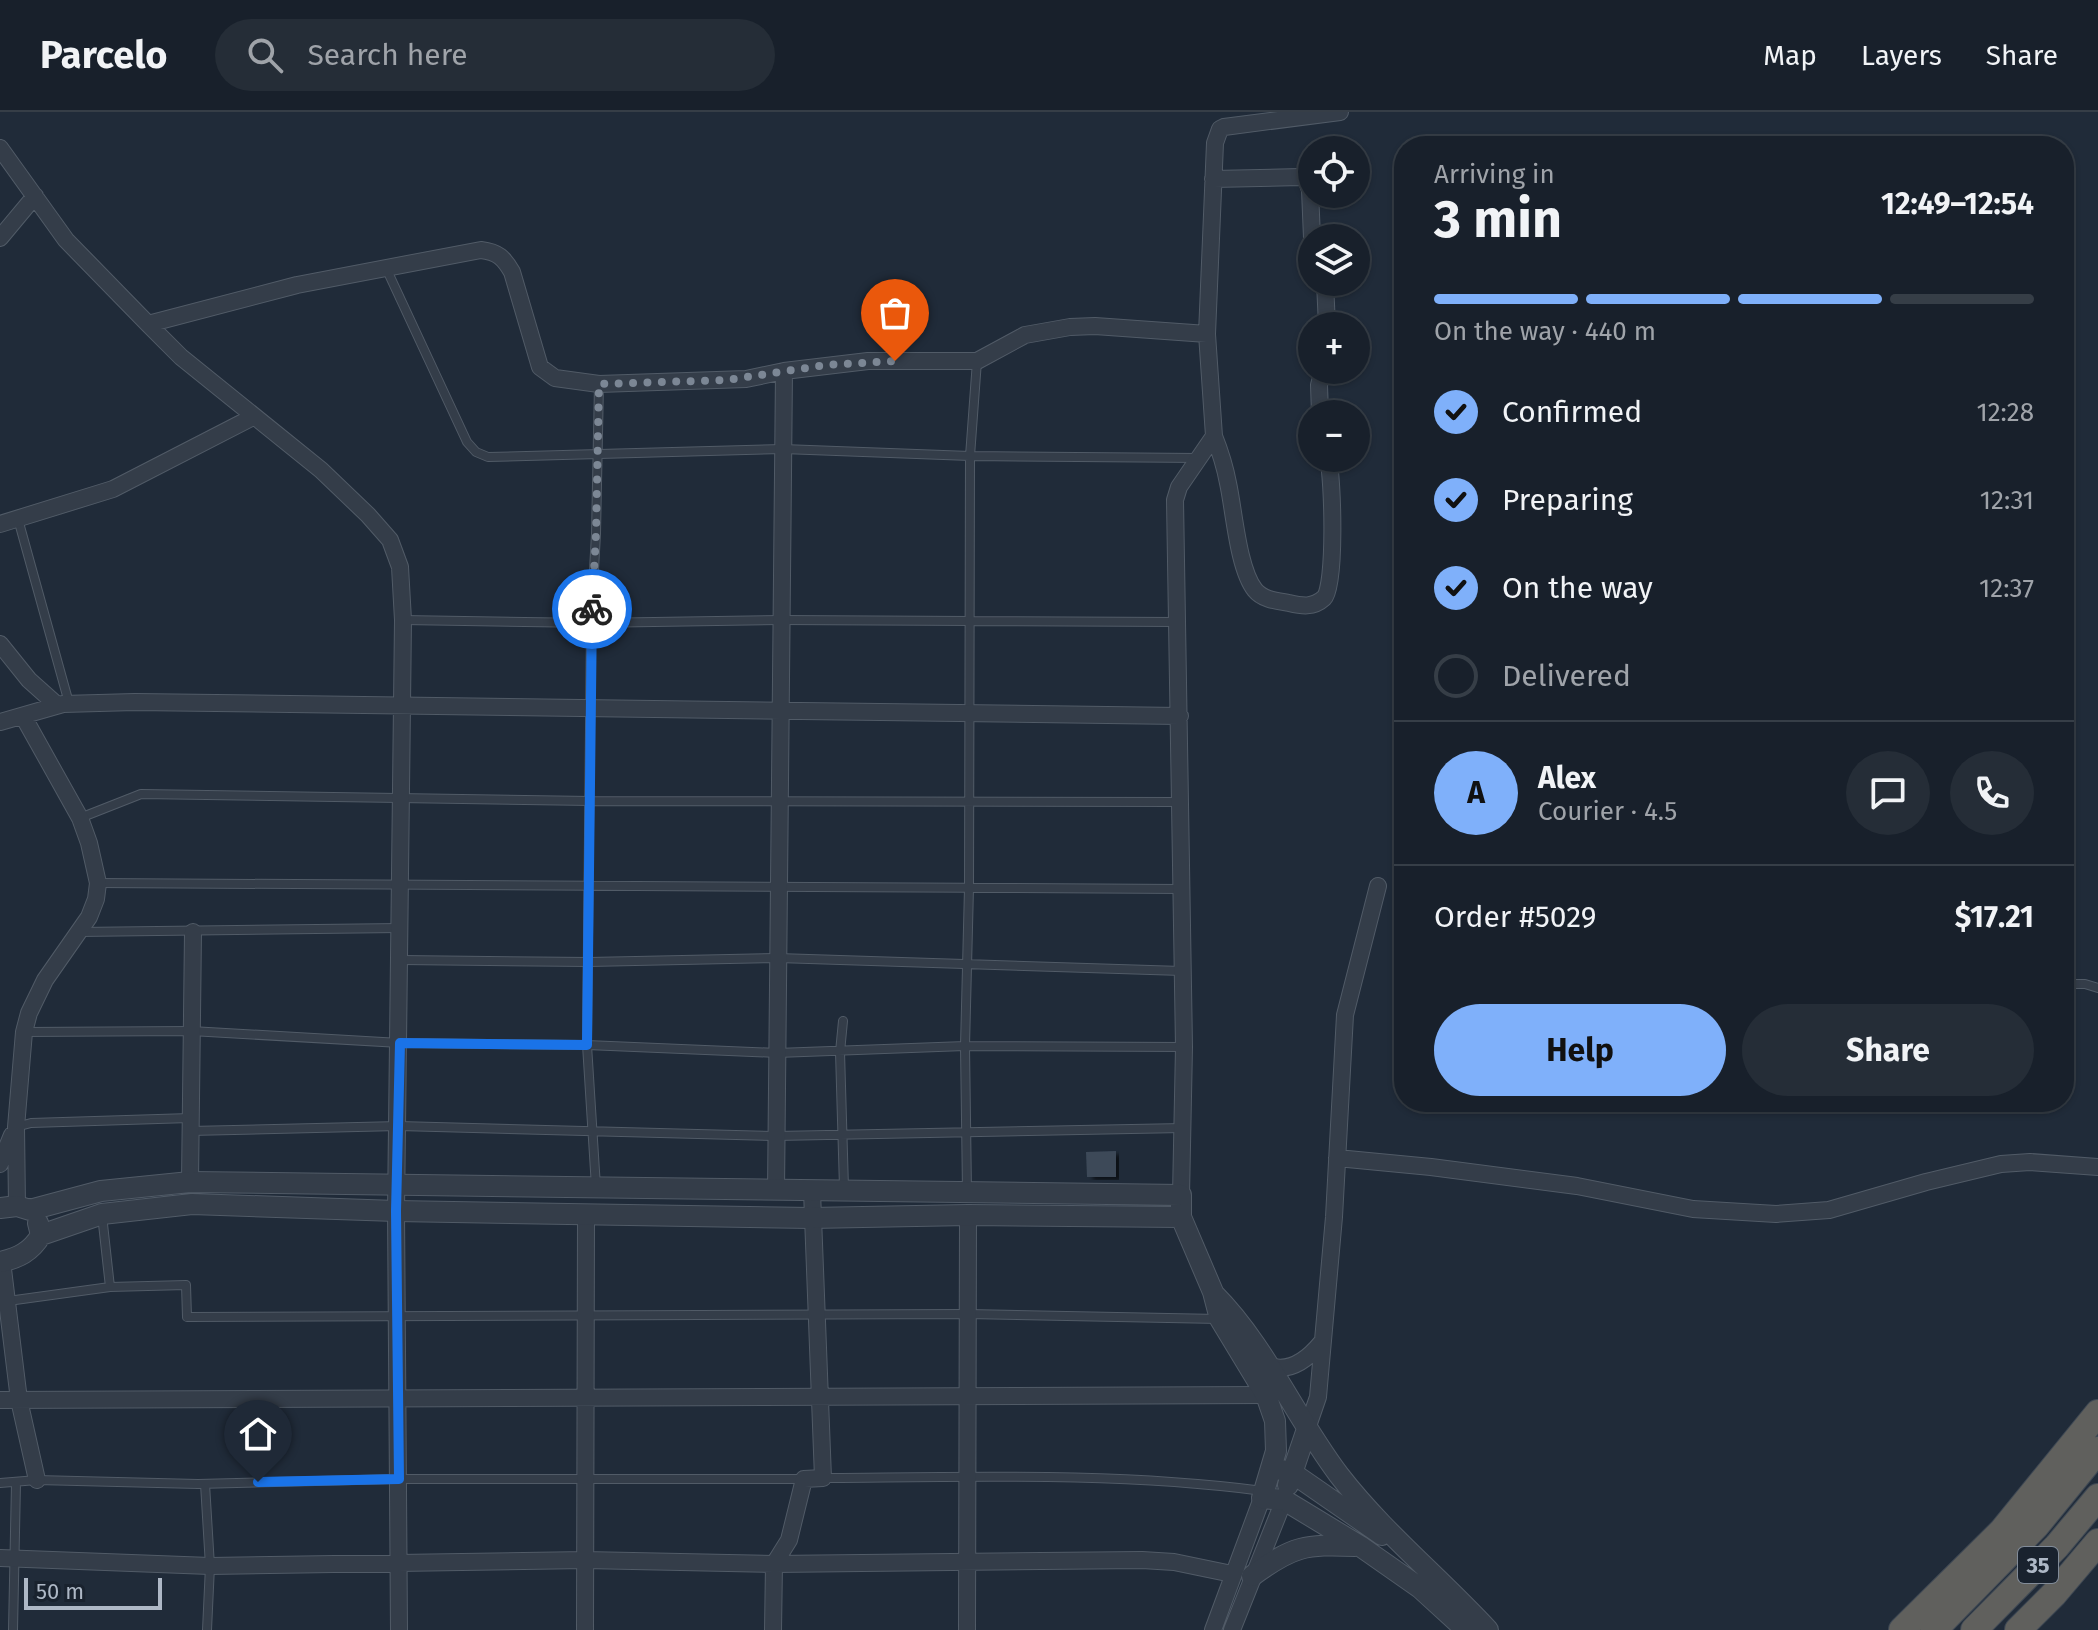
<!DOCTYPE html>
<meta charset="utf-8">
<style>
:root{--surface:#18202b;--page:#252d37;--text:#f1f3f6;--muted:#9fa3a9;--line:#363e47;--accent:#7fb0fa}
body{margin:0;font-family:"Fira Sans",sans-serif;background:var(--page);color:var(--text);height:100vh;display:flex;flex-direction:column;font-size:30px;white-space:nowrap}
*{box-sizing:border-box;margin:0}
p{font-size:26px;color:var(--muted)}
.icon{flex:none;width:44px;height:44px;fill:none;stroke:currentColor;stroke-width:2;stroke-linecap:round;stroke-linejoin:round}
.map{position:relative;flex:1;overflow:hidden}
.panel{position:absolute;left:1394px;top:24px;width:680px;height:976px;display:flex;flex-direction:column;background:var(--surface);border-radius:32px;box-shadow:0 2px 6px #0004,0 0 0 2px var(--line)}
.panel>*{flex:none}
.tools{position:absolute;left:1298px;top:24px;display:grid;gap:16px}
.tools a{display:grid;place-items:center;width:72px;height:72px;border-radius:50%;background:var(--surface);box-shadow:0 2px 6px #0004,0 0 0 2px var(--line);font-size:40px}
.scale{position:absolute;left:24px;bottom:20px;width:138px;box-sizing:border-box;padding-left:8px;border:4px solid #aeb8c6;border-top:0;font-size:22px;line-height:28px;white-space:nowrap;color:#aeb8c6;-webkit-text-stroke:6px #19222e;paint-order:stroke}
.pin{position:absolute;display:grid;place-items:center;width:68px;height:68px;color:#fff;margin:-82px -34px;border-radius:50% 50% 50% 0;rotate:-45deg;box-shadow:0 0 8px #0007}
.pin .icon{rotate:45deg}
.courier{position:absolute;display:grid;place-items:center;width:80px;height:80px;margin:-40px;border:6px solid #1a73e8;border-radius:50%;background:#fff;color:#222;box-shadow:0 2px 10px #0007}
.overview em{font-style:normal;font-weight:700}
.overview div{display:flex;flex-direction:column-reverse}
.overview{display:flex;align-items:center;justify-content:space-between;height:136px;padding:0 40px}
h1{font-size:52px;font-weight:700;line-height:60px}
.bar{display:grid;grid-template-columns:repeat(4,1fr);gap:12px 8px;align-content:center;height:96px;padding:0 40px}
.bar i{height:10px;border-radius:6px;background:var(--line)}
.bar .selected{background:var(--accent)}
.bar p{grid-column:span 4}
.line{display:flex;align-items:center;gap:20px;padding:0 40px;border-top:2px solid var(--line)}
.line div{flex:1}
.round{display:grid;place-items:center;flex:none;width:84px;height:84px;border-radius:42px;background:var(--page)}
ol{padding:0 40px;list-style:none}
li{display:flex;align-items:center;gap:24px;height:88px}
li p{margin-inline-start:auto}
li .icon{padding:8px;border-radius:50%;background:var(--accent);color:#111;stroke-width:4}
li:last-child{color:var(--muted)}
li i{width:44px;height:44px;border:4px solid var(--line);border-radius:50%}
.primary-button{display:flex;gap:16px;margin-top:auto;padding:16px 40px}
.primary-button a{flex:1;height:92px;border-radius:48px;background:var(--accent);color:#111;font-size:32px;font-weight:700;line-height:92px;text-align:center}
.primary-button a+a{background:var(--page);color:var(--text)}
header{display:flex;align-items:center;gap:48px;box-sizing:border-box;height:112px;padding:0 40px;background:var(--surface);border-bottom:2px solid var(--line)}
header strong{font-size:38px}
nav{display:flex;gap:44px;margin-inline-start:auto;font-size:28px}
.search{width:560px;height:72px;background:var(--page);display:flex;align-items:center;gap:20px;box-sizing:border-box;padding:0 28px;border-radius:44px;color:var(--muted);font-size:30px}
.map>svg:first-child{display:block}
.building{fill:#3c4959;filter:url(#shadow)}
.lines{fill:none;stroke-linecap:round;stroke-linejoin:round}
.service-casing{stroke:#515b67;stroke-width:10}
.minor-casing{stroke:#515b67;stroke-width:18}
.tertiary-casing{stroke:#515b67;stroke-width:22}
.trunk-casing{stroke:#3e4854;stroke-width:28}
.service{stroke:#343d49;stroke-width:8}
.minor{stroke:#343d49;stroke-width:16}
.tertiary{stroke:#343d49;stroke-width:20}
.trunk{stroke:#60605d;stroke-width:26}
.done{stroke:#7c8795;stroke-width:8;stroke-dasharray:0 14.4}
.route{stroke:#1a73e8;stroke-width:10}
.labels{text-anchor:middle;stroke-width:8;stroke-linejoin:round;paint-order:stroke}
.shield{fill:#19222e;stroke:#818b98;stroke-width:2}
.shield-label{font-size:22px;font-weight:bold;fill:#aeb8c6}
</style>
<header>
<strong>Parcelo</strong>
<div class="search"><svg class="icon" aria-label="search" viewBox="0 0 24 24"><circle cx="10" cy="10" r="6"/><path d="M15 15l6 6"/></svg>Search here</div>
<nav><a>Map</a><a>Layers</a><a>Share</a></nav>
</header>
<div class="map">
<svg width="2098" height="1518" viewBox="0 0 2098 1518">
<defs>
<filter id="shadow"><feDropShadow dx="6" dy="3.5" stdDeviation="2" flood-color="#0009"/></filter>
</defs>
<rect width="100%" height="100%" fill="#202b39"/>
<path class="building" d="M 1116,1039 L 1116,1065 L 1087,1065 L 1086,1040 Z"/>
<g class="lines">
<g class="service-casing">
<path id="service" d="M 386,156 L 467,330 L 476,340 L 488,345 L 783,337 L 970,344 L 1199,346
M 18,407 L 69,591
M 403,508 L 591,511 L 781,508 L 1177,510
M 80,706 L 141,682 L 590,689 L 1180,690
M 98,771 L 1181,777
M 79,820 L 400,816
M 401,848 L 589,850 L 778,846 L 1182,859
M 2064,872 L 2085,872 L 2098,876
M 843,909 L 840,940 L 844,1076
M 25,920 L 191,919 L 400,931 L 587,933 L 777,941 L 965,934 L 1184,935
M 16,1015 L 31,1011 L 190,1006
M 190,1019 L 399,1014 L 776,1024 L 1183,1016
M 596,1075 L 587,933 L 591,511 L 596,422 L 599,272
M 967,1080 L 965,934 L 969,776 L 970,344 L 977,249
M 102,1103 L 110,1175
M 8,1189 L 110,1175 L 186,1173 L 187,1205 L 968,1202 L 1219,1207
M 823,1366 C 969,1365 1118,1360 1263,1379
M 0,1371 L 37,1368 L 198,1372 L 399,1367 L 803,1367
M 205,1372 L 210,1454 L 207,1518
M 13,1518 L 16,1371"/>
</g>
<g class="minor-casing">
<path id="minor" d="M 0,36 L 66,128 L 148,212 L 181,245 L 321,358 L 368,403 L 390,428 L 400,455 L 403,508 L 396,1099 L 399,1518
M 1213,67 L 1301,65 L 1306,67 L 1310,78 L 1312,126
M 0,126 L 35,84
M 1325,170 L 1327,214
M 148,212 L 297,173 L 481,138 C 498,140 504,146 512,160 L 540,255 L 555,266 L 599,272 L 746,267 L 784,259 L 868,249 L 977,249 L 1025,223 L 1070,215 L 1095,214 L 1207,222
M 1320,302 L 1319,273 L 1323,258
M 1214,324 C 1220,339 1225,355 1228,371 C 1234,398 1238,457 1255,478 C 1263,488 1278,489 1289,491 C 1302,494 1313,496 1324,486 C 1336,475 1333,366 1328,346
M 0,412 L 113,377 L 253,305
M 0,532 L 29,568 L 57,593
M 0,610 L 63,592 L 135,590 L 1180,604
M 1337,1046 L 1431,1055 L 1577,1074 L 1693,1097 L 1776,1102 L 1829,1098 L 1926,1070 L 2001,1052 L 2030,1050 L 2098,1055
M 0,1052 L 12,1023
M 190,1070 L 193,820
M 776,1079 L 784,259
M 1181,1083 L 1184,935 L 1175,388 L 1179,375 L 1214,324 L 1207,222 L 1215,31 L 1220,17 L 1224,15 L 1340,0
M 17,1094 L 16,1015 L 24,920 L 29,901 L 45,868 L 89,805 L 96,787 L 98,771 L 89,731 L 80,706 L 23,604
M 2,1149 L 19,1288 L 37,1368
M 1267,1253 C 1289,1262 1307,1248 1321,1231
M 0,1288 L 1266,1283
M 1307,1317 L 1318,1285 L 1320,1262 L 1334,1105 L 1345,903 L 1378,774
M 0,1446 L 210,1454 L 585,1448 L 774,1452 L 1142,1448 L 1174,1450 L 1232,1462
M 585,1518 L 586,1103
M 773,1518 L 774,1452 L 789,1428 L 804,1367 L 823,1366 L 812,1079
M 967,1518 L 968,1103
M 1213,1518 L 1262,1386
M 1232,1518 L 1284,1388"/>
</g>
<g class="tertiary-casing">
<path id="tertiary" d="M 0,1096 L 17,1094 L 30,1098 L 101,1079 L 190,1070 L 1181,1083 L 1181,1105 L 1213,1180 L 1220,1207 L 1266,1283 L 1275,1309 L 1276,1339 L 1262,1386 L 1284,1388 L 1360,1434 L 1420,1476 L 1466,1518
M 41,1123 L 102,1102 L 192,1092 L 396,1099 L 811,1106 L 968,1103 L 1181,1105
M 0,1150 C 18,1146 31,1140 41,1123 L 38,1111
M 1214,1182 C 1265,1233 1295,1305 1339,1363 C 1383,1420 1439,1465 1488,1518
M 1272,1356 L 1291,1360 L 1382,1423
M 1288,1373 L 1307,1317
M 1252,1464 C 1293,1434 1305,1432 1355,1434"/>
</g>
<g class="trunk-casing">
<path id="trunk" d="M 1902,1518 L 2002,1419 L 2098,1301
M 1934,1518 L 2036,1414 L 2098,1338
M 1974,1518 L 2057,1434 L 2098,1385
M 2018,1518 L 2054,1482 L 2098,1430"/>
</g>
<use href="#service" class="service"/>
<use href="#minor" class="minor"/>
<use href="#tertiary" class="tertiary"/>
<use href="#trunk" class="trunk"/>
</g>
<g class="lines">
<path class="done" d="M 592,497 L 596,422 L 599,272 L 727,268 L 826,253 L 895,249"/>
<path class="route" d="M 258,1370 L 399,1367 L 396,1099 L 400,931 L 587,933 L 592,497"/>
</g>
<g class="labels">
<rect class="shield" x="2018" y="1435" width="40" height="36" rx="6"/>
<g class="shield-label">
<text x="2038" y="1461">35</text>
</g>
</g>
</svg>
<div class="tools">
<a><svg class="icon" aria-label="locate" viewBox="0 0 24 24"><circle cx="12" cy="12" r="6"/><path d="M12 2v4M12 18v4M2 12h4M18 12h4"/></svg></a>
<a><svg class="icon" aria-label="layers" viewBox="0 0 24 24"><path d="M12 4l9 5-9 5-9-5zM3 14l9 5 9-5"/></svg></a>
<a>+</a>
<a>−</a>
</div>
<div class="scale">50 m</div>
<div class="pin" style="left:895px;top:249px;background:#ea580c"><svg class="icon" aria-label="bag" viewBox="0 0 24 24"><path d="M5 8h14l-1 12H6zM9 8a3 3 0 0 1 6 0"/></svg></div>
<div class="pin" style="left:258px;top:1370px;background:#1f2937"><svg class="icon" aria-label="home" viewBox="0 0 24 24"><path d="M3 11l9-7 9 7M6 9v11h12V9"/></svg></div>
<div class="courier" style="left:592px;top:497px"><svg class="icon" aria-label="bike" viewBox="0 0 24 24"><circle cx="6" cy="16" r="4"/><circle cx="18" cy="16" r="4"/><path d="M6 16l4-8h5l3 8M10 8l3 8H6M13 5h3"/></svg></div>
<section class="panel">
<div class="overview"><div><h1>3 min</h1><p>Arriving in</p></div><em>12:49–12:54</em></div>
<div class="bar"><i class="selected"></i><i class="selected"></i><i class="selected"></i><i></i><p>On the way · 440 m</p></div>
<ol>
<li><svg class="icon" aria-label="check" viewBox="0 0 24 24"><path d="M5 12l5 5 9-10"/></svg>Confirmed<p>12:28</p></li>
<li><svg class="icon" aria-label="check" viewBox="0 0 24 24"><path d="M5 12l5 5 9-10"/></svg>Preparing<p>12:31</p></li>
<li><svg class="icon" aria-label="check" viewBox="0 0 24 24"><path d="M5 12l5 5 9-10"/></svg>On the way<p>12:37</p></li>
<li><i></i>Delivered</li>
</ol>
<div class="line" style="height:144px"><b class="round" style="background:var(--accent);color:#111">A</b><div><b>Alex</b><p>Courier · 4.5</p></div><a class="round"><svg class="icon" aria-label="chat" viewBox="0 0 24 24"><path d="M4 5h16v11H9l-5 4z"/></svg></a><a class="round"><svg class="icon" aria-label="phone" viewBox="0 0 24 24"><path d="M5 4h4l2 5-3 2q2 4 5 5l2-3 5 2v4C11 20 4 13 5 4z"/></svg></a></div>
<div class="line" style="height:104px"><div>Order #5029</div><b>$17.21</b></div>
<div class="primary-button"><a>Help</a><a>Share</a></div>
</section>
</div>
